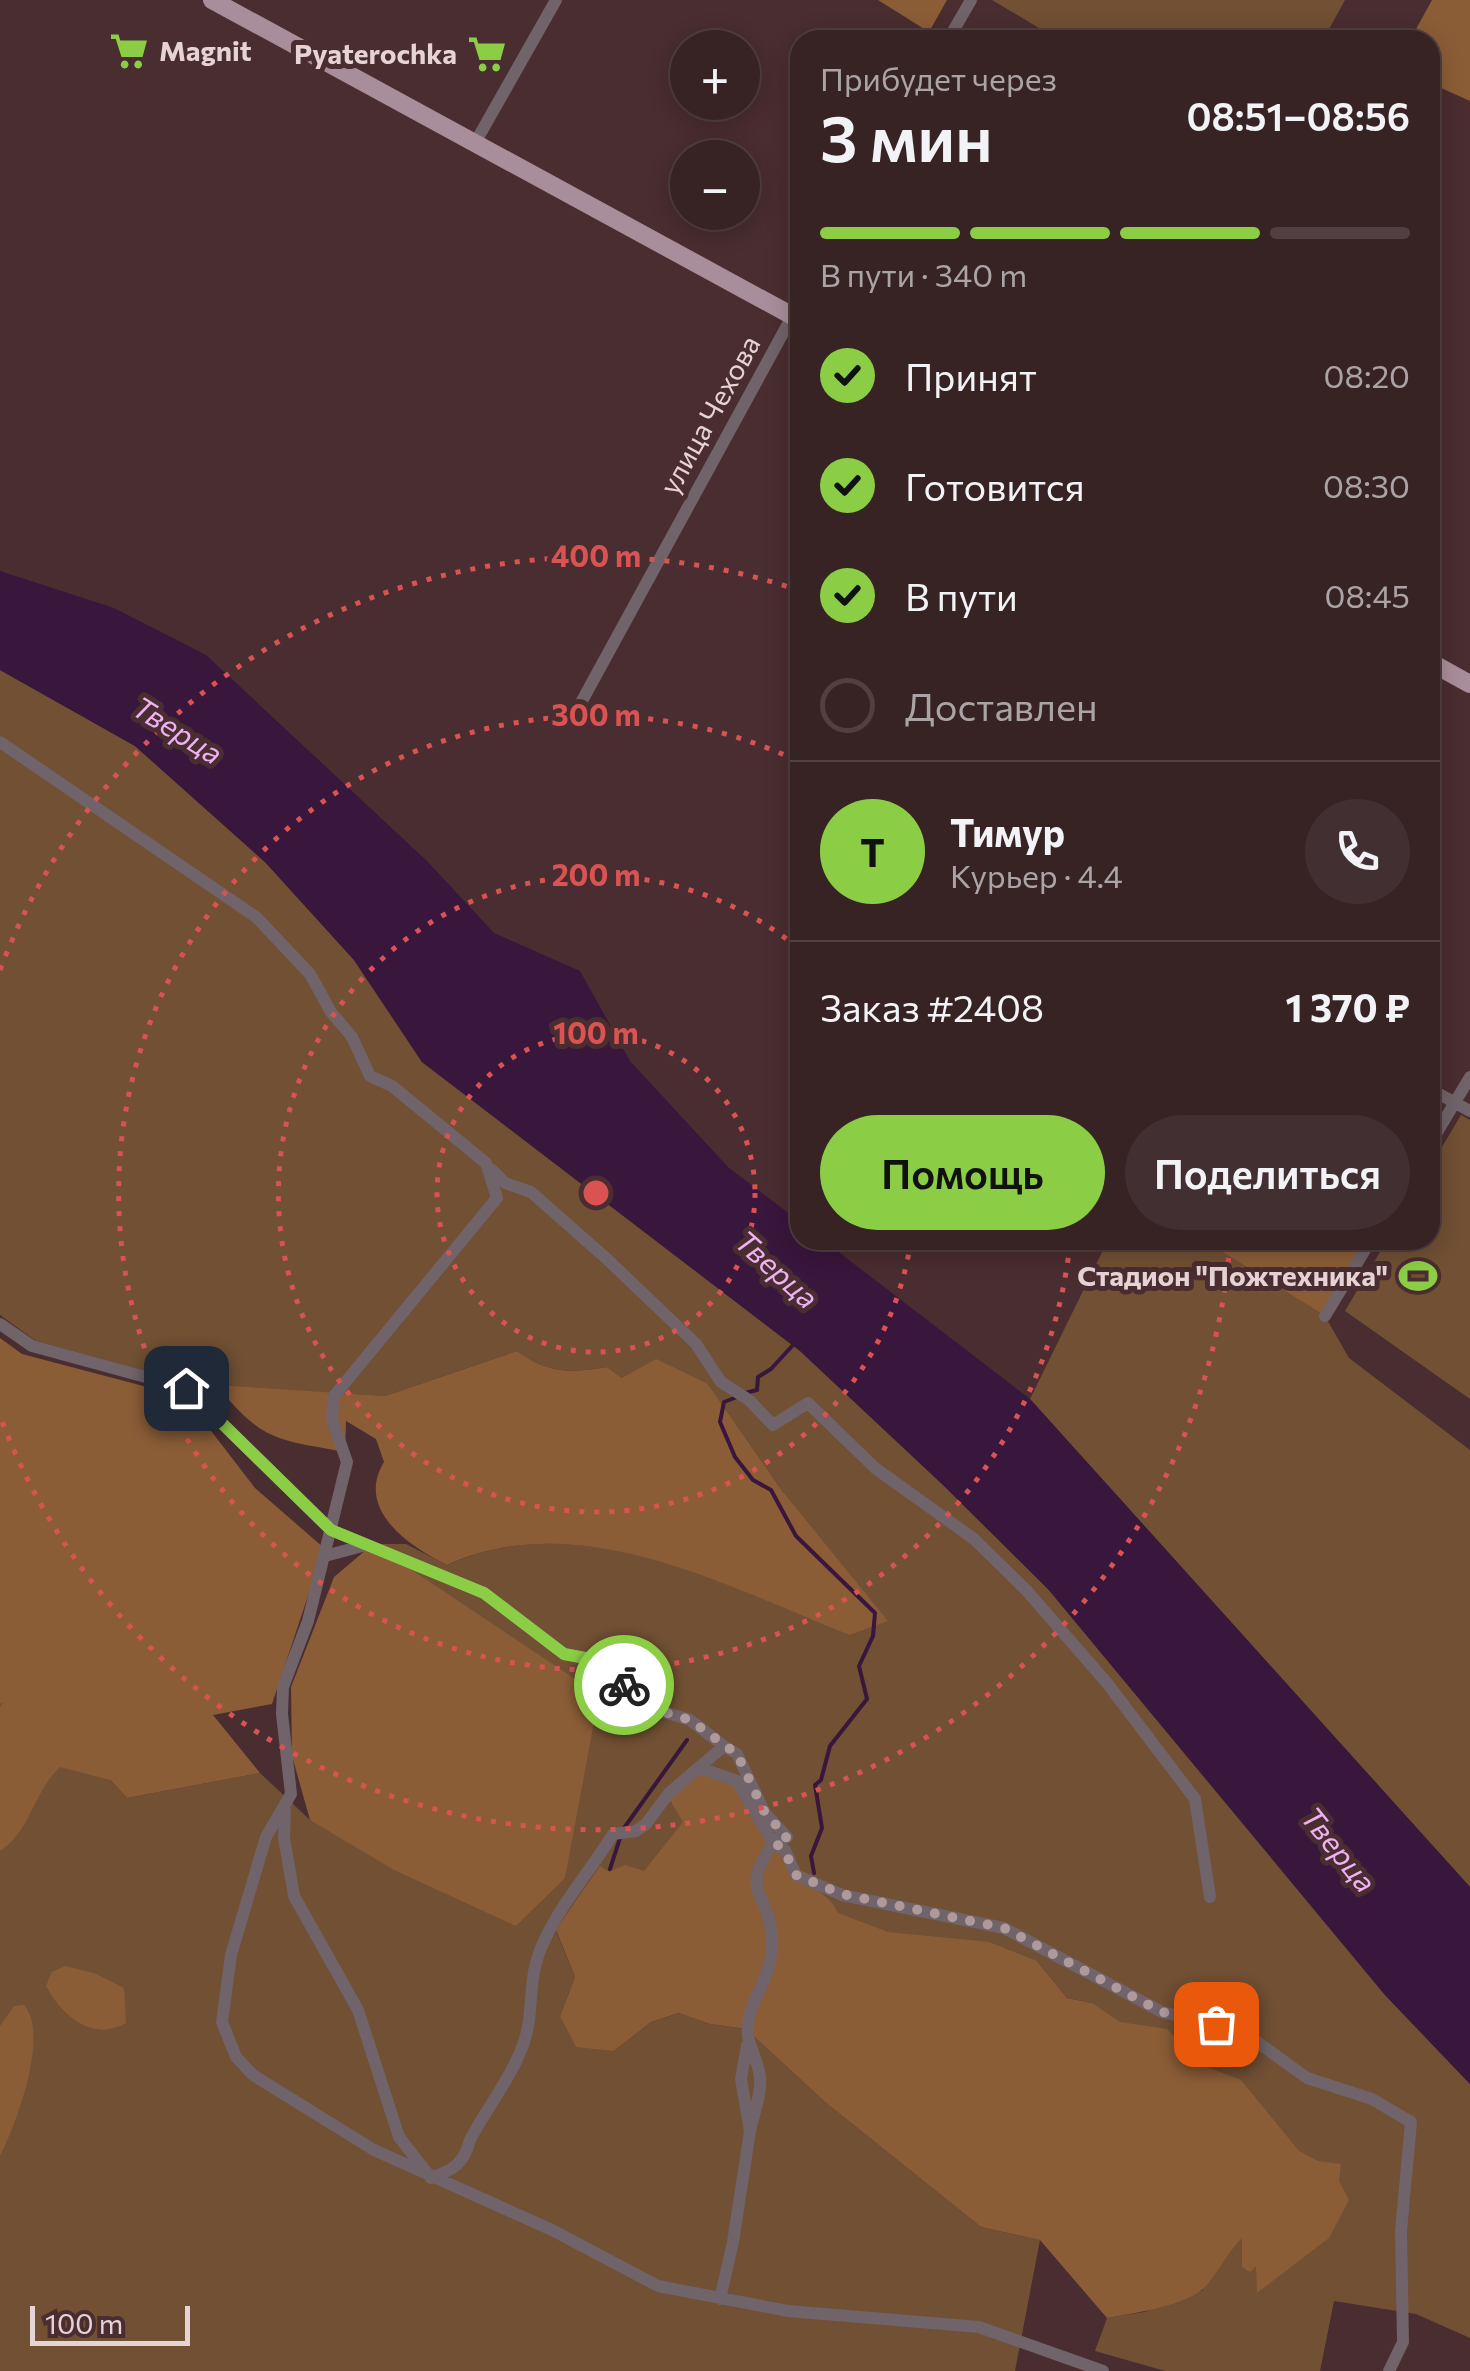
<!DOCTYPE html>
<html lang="ru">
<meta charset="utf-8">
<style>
:root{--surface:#372224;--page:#422f31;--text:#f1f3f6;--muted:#aaa4a6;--line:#513f41;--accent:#8bce46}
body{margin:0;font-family:Commissioner,sans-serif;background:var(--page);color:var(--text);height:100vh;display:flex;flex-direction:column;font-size:38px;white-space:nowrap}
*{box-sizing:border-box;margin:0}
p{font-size:32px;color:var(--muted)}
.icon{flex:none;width:55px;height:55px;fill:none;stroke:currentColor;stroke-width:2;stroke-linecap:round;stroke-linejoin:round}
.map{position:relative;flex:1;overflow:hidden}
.sheet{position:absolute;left:790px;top:30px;width:650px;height:1220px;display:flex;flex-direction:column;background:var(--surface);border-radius:30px;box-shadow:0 5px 25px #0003,0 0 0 2px var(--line)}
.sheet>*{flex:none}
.buttons{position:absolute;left:670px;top:30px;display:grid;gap:20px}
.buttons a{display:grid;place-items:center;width:90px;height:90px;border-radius:50%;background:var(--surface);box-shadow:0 5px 25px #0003,0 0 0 2px var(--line);font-size:50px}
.scale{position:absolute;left:30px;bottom:25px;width:160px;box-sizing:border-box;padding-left:10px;border:5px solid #e6d3d5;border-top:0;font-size:28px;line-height:35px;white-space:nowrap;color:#e6d3d5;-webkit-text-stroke:8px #492d30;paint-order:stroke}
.pin{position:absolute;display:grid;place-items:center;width:85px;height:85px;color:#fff;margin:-42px;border-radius:20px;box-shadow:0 5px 15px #0006}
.courier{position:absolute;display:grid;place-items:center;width:100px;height:100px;margin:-50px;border:8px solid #8bce46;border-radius:50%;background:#fff;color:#222;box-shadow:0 2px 12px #0007}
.overview em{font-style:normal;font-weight:600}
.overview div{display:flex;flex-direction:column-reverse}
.overview{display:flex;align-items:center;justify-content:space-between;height:170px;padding:0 30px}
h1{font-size:65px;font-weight:600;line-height:75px}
.bar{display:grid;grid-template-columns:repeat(4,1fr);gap:15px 10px;align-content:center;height:120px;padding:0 30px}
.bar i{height:12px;border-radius:8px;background:var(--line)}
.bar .current{background:var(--accent)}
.bar p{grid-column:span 4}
.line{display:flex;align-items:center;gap:25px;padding:0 30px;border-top:2px solid var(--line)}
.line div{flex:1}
.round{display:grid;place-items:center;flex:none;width:105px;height:105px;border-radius:52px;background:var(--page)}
ol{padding:0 30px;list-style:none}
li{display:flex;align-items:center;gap:30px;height:110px}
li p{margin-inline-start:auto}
li .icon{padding:10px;border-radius:50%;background:var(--accent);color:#111;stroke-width:4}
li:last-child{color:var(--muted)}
li i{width:55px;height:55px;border:5px solid var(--line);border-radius:50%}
.action{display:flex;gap:20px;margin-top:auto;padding:20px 30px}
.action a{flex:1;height:115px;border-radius:60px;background:var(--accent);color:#111;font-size:40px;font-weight:600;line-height:115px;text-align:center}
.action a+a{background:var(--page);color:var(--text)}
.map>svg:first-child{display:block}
.green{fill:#715034}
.forest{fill:#8b5d37}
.water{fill:#39163c}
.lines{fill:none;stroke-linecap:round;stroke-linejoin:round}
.stream{stroke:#39163c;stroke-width:4}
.minor{stroke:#706369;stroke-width:12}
.major{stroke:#a88e9a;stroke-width:18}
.done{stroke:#af999b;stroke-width:10;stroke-dasharray:0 18}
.route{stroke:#8bce46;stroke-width:12}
.ring{fill:none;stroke:#da5353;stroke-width:5;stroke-dasharray:5 10}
.labels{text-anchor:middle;stroke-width:10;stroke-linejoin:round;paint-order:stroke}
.poi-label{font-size:28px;font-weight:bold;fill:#e6d3d5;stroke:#492d30;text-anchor:end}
.street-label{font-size:28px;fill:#e6d3d5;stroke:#492d30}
.water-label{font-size:30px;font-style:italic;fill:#eeb1f3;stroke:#492d30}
.centre{fill:#da5353;stroke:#492d30;stroke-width:5}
.ring-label{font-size:30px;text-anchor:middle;font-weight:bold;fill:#da5353;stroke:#492d30;stroke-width:10;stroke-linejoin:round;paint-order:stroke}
</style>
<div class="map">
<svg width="1470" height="2371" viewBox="0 0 1470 2371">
<rect width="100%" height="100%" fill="#492d30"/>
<path class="green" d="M 992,0 L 1345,0 L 1323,40 L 1059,40 Z
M 0,670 L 135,746 L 265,862 L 354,960 L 422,1062 L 800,1351 L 942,1484 L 1048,1589 L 1385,1995 L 1470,2084 L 1470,2338 L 1416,2314 L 1334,2301 L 1320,2371 L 1165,2371 L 1095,2351 L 1107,2318 L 1144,2312 L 1203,2290 L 1092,2003 L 1067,1998 L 1037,1961 L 556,1931 L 575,1977 L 560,2016 L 614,2051 L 651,2022 L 680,2013 L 710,2024 L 746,2029 L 825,2102 L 981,2227 L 1040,2240 L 1015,2371 L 0,2371 L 0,1704 L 20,1687 L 127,1798 L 260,1773 L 310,1820 L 565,1878 L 574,1817 L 373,1544 L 406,1544 L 447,1565 C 579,1505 726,1585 849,1635 L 783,1492 L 708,1384 L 622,1378 L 607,1367 C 570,1373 548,1374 517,1351 L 385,1396 L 261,1389 L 185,1382 L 36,1341 L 0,1315 Z
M 1461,1115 L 1470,1120 L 1470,1399 L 1345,1311 L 1387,1240 L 1430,1240 L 1430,1167 Z
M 1108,1240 L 1203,1240 L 1325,1316 L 1349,1358 L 1470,1450 L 1470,1887 L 1030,1399 Z"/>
<path class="forest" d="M 878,0 L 947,0 L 929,32 Z
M 1432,0 L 1470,0 L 1470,101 L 1430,83 L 1430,40 L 1410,40 Z
M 1203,1240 L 1371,1240 L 1325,1316 Z
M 0,1338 L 22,1354 L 185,1397 L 255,1488 L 324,1548 L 272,1704 L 213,1715 L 260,1773 L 127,1798 L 110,1780 L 60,1767 C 32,1794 31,1831 0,1851 L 0,1707 L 4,1702 L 0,1704 Z
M 517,1351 C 548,1374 570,1373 607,1367 L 622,1378 L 656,1359 L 708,1384 L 783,1492 L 888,1621 L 849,1635 C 726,1586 579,1505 447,1565 C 409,1546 355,1510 384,1462 L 376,1439 L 346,1421 L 345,1452 C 274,1439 264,1442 216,1385 L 385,1396 Z
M 373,1544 L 599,1695 L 565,1878 L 516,1926 L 394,1870 L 310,1820 L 292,1756 L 291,1687 L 334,1577 Z
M 715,1773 C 754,1790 772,1843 800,1875 C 811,1888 831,1896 838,1913 L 888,1932 L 989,1942 L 1037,1961 L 1067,1998 L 1092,2003 L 1120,2022 L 1167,2029 L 1201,2065 L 1241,2080 L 1299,2151 L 1318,2161 L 1341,2164 L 1339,2181 L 1349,2200 L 1329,2238 L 1257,2293 L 1256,2266 L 1250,2272 L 1242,2267 L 1242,2238 C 1227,2253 1218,2273 1204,2288 C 1187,2305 1131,2314 1107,2318 L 1040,2240 L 981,2227 L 825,2102 L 746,2029 L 710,2024 L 679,2013 L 651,2022 L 614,2051 L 576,2047 L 560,2016 L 575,1977 L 556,1930 L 600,1866 L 609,1872 L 625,1865 L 644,1871 L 683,1822 L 670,1800 L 692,1776 Z
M 65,1966 L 94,1973 L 124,1988 L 126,2023 C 92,2043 61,2014 46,1986 L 52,1972 Z
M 24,2005 C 50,2035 16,2124 0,2156 L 0,2026 L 14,2006 Z"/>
<path class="water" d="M 0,571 L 114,608 L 206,655 L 427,861 L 494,933 L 580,971 L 630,1061 L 729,1168 L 800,1222 L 800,1240 L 823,1240 L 1030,1399 L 1470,1887 L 1470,2084 L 1385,1995 L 1048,1589 L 942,1484 L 800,1351 L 422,1062 L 354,960 L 265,862 L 135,746 L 0,670 Z"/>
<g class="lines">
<path class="stream" d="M 745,1393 L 757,1390 L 758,1377 L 771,1369 L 793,1345
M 737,1397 L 724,1402 L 720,1422 L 735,1457 L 753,1480 L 771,1490 L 796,1536 L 875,1613 L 873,1636 L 859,1666 L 867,1699 L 830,1746 L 821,1780 L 815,1785 L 822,1828 L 811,1856 L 814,1873
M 624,1828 L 687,1740
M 610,1869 L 620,1838"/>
<path class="minor" d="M 948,40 L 971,0
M 475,143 L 556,0
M 577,710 L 800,302
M 0,742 L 256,917 L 310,974 L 331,1012 L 352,1037 L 370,1076 L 392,1086 L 486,1163 L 497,1198 L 334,1396 L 332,1419 L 347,1462 L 308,1621 L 283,1687 L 282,1714 L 291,1794 L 266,1837 L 231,1955 L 222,2022 L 236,2057 L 253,2075 L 374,2150 L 552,2230 L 658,2286 L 788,2311 L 979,2327 L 1103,2371
M 1430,1089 L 1470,1111
M 1430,1144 L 1470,1077
M 491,1169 L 505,1183 L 531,1192 L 607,1259 L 696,1344 L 721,1382 L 749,1400 L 773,1425 L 808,1403 L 875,1468 L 974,1539 L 1027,1591 L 1107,1683 L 1195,1799 L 1210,1897
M 1325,1316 L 1371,1240
M 0,1324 L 32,1346 L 186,1388 L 331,1530 L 484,1593 L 564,1654 L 601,1661 L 644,1706 L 690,1720 L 724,1746
M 325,1556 L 366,1545
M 285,1811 L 284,1838 L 294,1896 L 358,2010 L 399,2137 L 431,2178 C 453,2170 464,2164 470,2140 C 486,2109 511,2078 523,2045 C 536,2009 525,1979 545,1939 C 563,1901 591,1870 613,1834 L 636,1831 L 646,1824 L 669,1793 L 724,1746 L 737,1754 L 765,1813 L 787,1837 L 771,1840 L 737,1781 L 700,1768
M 747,2045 L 741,2079 L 750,2131 C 753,2116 762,2093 760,2078 C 758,2055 743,2043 749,2018 C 755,1990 775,1972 772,1936 C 768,1889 738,1893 774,1842 L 785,1850 L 796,1875 L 842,1895 L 1004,1928 L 1162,2012 L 1242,2031 L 1307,2078 L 1372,2099 L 1411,2122 L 1401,2231 L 1403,2342 L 1389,2371
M 720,2299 L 733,2242 L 750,2131"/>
<path class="major" d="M 212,0 L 800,320
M 1430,662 L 1470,684"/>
</g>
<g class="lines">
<path class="done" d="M 624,1685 L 644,1706 L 690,1720 L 737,1754 L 765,1813 L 787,1837 L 774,1842 L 784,1850 L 796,1875 L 842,1894 L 1004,1928 L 1162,2012 L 1216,2024"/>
<path class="route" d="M 186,1388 L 331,1530 L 484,1593 L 564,1654 L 601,1661 L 624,1685"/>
</g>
<g class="ring">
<circle cx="596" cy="1193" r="159"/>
<path d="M911 1240A318 318 0 1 1 798 948"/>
<path d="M1070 1243A477 477 0 1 1 798 761"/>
<path d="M1230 1243A636 636 0 0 1 0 1416M0 970A636 636 0 0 1 798 590"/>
</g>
<defs>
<g id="supermarket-bare" transform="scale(3)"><path d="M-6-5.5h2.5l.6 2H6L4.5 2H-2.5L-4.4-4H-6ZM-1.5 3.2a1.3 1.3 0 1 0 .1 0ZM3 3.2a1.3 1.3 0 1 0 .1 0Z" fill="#8bce46" stroke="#492d30" stroke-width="2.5" paint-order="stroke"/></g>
<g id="stadium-bare" transform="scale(3)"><path d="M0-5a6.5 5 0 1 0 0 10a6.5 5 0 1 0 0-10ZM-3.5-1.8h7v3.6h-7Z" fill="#8bce46" stroke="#492d30" stroke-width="2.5" paint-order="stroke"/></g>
</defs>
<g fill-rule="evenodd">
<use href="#supermarket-bare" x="129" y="51"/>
<use href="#supermarket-bare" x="487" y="54"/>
<use href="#stadium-bare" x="1418" y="1276"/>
</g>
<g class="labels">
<g class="poi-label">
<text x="159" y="61" text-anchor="start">Magnit</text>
<text x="457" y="64">Pyaterochka</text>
<text x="1388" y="1286">Стадион "Пожтехника"</text>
</g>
<g class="street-label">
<text transform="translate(710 415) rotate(-61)" y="10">улица Чехова</text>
</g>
<g class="water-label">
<text transform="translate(177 731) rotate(32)" y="10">Тверца</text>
<text transform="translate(776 1270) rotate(42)" y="10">Тверца</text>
<text transform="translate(1338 1850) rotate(51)" y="10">Тверца</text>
</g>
</g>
<circle cx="596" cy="1193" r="15" class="centre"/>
<g class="ring-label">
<text x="596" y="567">400 m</text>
<text x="596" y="726">300 m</text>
<text x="596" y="886">200 m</text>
<text x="596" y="1044">100 m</text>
</g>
</svg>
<div class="buttons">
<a>+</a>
<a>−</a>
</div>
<div class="scale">100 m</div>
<div class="pin" style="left:1216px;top:2024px;background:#ea580c"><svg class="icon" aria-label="bag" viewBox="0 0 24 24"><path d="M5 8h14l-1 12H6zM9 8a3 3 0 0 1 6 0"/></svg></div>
<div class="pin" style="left:186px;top:1388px;background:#1f2937"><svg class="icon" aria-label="home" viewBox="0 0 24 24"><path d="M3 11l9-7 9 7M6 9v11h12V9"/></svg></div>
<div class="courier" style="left:624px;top:1685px"><svg class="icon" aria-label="bike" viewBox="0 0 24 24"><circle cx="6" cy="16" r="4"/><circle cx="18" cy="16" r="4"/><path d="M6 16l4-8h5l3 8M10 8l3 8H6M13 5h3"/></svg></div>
<section class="sheet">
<div class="overview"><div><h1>3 мин</h1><p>Прибудет через</p></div><em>08:51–08:56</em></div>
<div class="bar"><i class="current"></i><i class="current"></i><i class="current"></i><i></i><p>В пути · 340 m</p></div>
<ol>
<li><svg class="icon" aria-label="check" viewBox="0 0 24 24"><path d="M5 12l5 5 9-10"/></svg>Принят<p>08:20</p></li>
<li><svg class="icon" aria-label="check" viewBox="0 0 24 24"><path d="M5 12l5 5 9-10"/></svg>Готовится<p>08:30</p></li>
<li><svg class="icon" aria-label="check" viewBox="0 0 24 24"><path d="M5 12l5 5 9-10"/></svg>В пути<p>08:45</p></li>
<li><i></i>Доставлен</li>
</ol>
<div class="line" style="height:180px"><b class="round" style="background:var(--accent);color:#111">Т</b><div><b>Тимур</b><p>Курьер · 4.4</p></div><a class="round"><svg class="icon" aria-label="phone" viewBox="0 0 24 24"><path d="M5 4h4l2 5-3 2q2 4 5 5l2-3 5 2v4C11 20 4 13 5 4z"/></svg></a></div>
<div class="line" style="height:130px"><div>Заказ #2408</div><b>1 370 ₽</b></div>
<div class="action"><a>Помощь</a><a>Поделиться</a></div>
</section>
</div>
